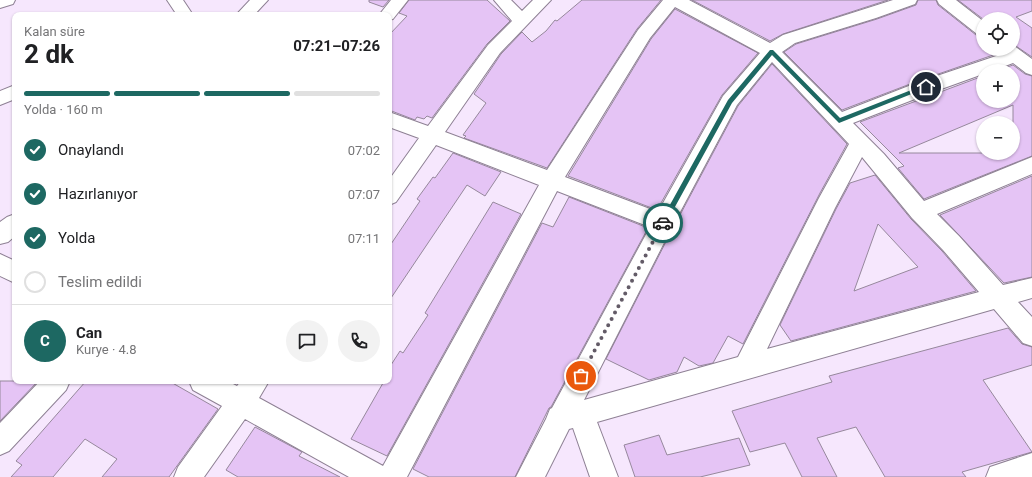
<!DOCTYPE html>
<html lang="tr">
<meta charset="utf-8">
<style>
:root{--surface:#fff;--page:#f2f2f2;--text:#202124;--muted:#757577;--line:#e0e0e0;--accent:#1d6862}
body{margin:0;font-family:Roboto,sans-serif;background:var(--page);color:var(--text);height:100vh;display:flex;flex-direction:column;font-size:15px;white-space:nowrap}
*{box-sizing:border-box;margin:0}
p{font-size:13px;color:var(--muted)}
.icon{flex:none;width:22px;height:22px;fill:none;stroke:currentColor;stroke-width:2;stroke-linecap:round;stroke-linejoin:round}
.map{position:relative;flex:1;overflow:hidden}
.panel{position:absolute;left:12px;top:12px;width:380px;height:372px;display:flex;flex-direction:column;background:var(--surface);border-radius:8px;box-shadow:0 1px 3px #0004}
.panel>*{flex:none}
.fabs{position:absolute;left:976px;top:12px;display:grid;gap:8px}
.fabs a{display:grid;place-items:center;width:44px;height:44px;border-radius:50%;background:var(--surface);box-shadow:0 1px 3px #0004;font-size:20px}
.pin{position:absolute;display:grid;place-items:center;width:34px;height:34px;color:#fff;margin:-17px;border:2px solid #fff;border-radius:50%;box-shadow:0 1px 4px #0007}
.courier{position:absolute;display:grid;place-items:center;width:40px;height:40px;margin:-20px;border:3px solid #1d6862;border-radius:50%;background:#fff;color:#222;box-shadow:0 1px 5px #0007}
.overview em{font-style:normal;font-weight:700}
.overview div{display:flex;flex-direction:column-reverse}
.overview{display:flex;align-items:center;justify-content:space-between;height:68px;padding:0 12px}
h1{font-size:26px;font-weight:700;line-height:30px}
.bar{display:grid;grid-template-columns:repeat(4,1fr);gap:6px 4px;align-content:center;height:48px;padding:0 12px}
.bar i{height:5px;border-radius:3px;background:var(--line)}
.bar .selected{background:var(--accent)}
.bar p{grid-column:span 4}
.line{display:flex;align-items:center;gap:10px;padding:0 12px;border-top:1px solid var(--line)}
.line div{flex:1}
.round{display:grid;place-items:center;flex:none;width:42px;height:42px;border-radius:21px;background:var(--page)}
ol{padding:0 12px;list-style:none}
li{display:flex;align-items:center;gap:12px;height:44px}
li p{margin-inline-start:auto}
li .icon{padding:4px;border-radius:50%;background:var(--accent);color:#fff;stroke-width:4}
li:last-child{color:var(--muted)}
li i{width:22px;height:22px;border:2px solid var(--line);border-radius:50%}
.map>svg:first-child{display:block}
.building{fill:#e5c4f5;stroke:#96889c;fill-rule:evenodd}
.lines{fill:none;stroke-linecap:round;stroke-linejoin:round}
.minor-casing{stroke:#8e8094;stroke-width:2}
.minor{fill:#fff;fill-rule:evenodd}
.route{fill:#1d6862}
.done{stroke:#635b67;stroke-width:4;stroke-dasharray:0 7.2}
</style>
<div class="map">
<svg width="1032" height="477" viewBox="0 0 1032 477">
<rect width="100%" height="100%" fill="#f6e7fd"/>
<path class="building" d="M 369,0 L 389,0 L 383,7 L 369,2 Z
M 409,0 L 487,0 L 510,21 L 487,44 L 432,118 L 427,116 L 424,119 L 417,117 L 415,120 L 389,110 L 389,35 L 407,16 L 399,13 Z
M 582,0 L 661,0 L 637,29 L 547,168 L 464,138 L 466,136 L 463,135 L 486,103 L 474,94 L 501,54 L 522,32 L 532,42 L 546,31 L 555,20 L 557,21 Z
M 692,0 L 888,0 L 783,34 L 770,41 Z
M 918,0 L 936,0 L 938,5 L 976,35 L 983,37 L 983,49 L 997,49 L 999,53 L 918,81 L 842,110 L 784,52 L 796,44 L 877,19 L 916,5 Z
M 958,0 L 1032,0 L 1032,11 L 1016,17 L 1032,28 L 1032,57 L 1013,44 L 1013,19 L 983,19 Z
M 675,9 L 758,53 L 722,95 L 657,210 L 568,176 L 651,39 Z
M 772,64 L 847,144 L 820,193 L 743,344 L 728,336 L 713,363 L 699,366 L 684,357 L 677,372 L 649,380 L 606,359 L 672,230 L 738,106 Z
M 1013,65 L 1025,74 L 1032,76 L 1032,156 L 924,199 L 898,168 L 904,166 L 860,122 L 983,76 L 983,101 L 1013,101 L 1013,71 L 996,71 ZM 1013,105 L 1013,153 L 899,153 Z
M 453,153 L 501,172 L 485,196 L 467,185 L 389,301 L 389,247 L 420,201 L 417,199 L 433,177 L 435,178 Z
M 875,175 L 911,219 L 942,251 L 976,291 L 791,341 L 780,325 L 836,209 L 850,183 ZM 878,224 L 918,267 L 854,291 Z
M 1032,176 L 1032,277 L 1004,283 L 940,215 Z
M 569,197 L 648,228 L 551,407 L 549,408 L 515,477 L 429,477 L 413,469 L 542,223 L 553,227 Z
M 493,202 L 521,214 L 387,456 L 351,439 L 383,383 L 380,382 L 389,381 L 389,368 L 400,351 L 403,353 L 428,315 L 425,313 Z
M 1008,328 L 1022,344 L 1032,347 L 1032,365 L 983,380 L 1032,452 L 962,472 L 966,477 L 885,477 L 856,427 L 817,438 L 837,477 L 802,477 L 785,443 L 750,452 L 732,411 L 832,382 L 829,376 Z
M 0,381 L 38,381 L 0,421 Z
M 86,381 L 169,381 L 218,409 L 169,477 L 102,477 L 117,459 L 85,439 L 53,477 L 11,477 L 22,465 L 16,461 Z
M 255,427 L 302,452 L 299,456 L 340,477 L 238,477 L 226,470 Z
M 659,435 L 667,455 L 739,438 L 750,465 L 700,477 L 635,477 L 624,445 Z"/>
<g class="lines">
<g class="minor-casing">
<path id="minor" d="M 0,0 L 15,0 L 13,4 L 0,8 Z
M 167,0 L 183,0 L 193,15 L 177,15 Z
M 250,0 L 268,0 L 254,15 L 236,15 Z
M 391,0 L 408,0 L 393,19 L 389,20 L 389,15 L 379,15 Z
M 494,0 L 511,0 L 522,11 L 533,0 L 551,0 L 500,53 L 445,132 L 547,170 L 638,30 L 663,0 L 689,0 L 770,43 L 783,35 L 893,0 L 917,0 L 915,4 L 876,18 L 795,43 L 782,52 L 842,112 L 919,82 L 1002,54 L 998,49 L 1013,49 L 1013,45 L 1032,59 L 1032,75 L 1026,73 L 1013,63 L 992,71 L 983,71 L 983,74 L 933,92 L 853,123 L 884,154 L 924,201 L 1032,157 L 1032,174 L 937,214 L 959,236 L 1003,285 L 1032,278 L 1032,298 L 1018,302 L 1032,317 L 1032,346 L 1023,343 L 994,309 L 597,422 L 618,477 L 590,477 L 573,428 L 569,429 L 545,477 L 516,477 L 546,419 L 550,409 L 552,408 L 650,227 L 557,191 L 407,477 L 349,477 L 245,419 L 204,477 L 174,477 L 178,467 L 222,406 L 193,390 L 189,381 L 227,381 L 237,386 L 241,381 L 269,381 L 259,398 L 383,466 L 539,185 L 436,145 L 396,202 L 389,205 L 389,180 L 419,138 L 389,127 L 389,112 L 428,126 L 488,45 L 512,21 ZM 675,7 L 760,53 L 723,96 L 658,212 L 565,177 L 650,38 ZM 772,62 L 849,144 L 819,198 L 738,357 L 584,400 L 671,229 L 737,105 ZM 862,157 L 912,218 L 943,250 L 979,292 L 767,349 L 835,208 Z
M 937,0 L 956,0 L 983,21 L 983,36 L 977,34 L 939,4 Z
M 15,85 L 15,99 L 0,105 L 0,91 Z
M 15,214 L 15,236 L 8,242 L 0,244 L 0,222 L 7,217 Z
M 0,254 L 15,261 L 15,283 L 0,276 Z
M 40,381 L 70,381 L 66,390 L 9,451 L 0,455 L 0,423 Z
M 1032,453 L 1032,477 L 986,477 L 990,467 Z"/>
</g>
<use href="#minor" class="minor"/>
</g>
<path class="route" d="M 770,50 L 773,50 L 840,118 L 924,85 L 929,87 L 839,123 L 772,55 L 732,103 L 665,225 L 661,225 L 661,221 L 728,100 Z"/>
<g class="lines">
<path class="done" d="M 581,376 L 663,223"/>
</g>
</svg>
<div class="fabs">
<a><svg class="icon" aria-label="locate" viewBox="0 0 24 24"><circle cx="12" cy="12" r="6"/><path d="M12 2v4M12 18v4M2 12h4M18 12h4"/></svg></a>
<a>+</a>
<a>−</a>
</div>
<div class="pin" style="left:581px;top:376px;background:#ea580c"><svg class="icon" aria-label="bag" viewBox="0 0 24 24"><path d="M5 8h14l-1 12H6zM9 8a3 3 0 0 1 6 0"/></svg></div>
<div class="pin" style="left:926px;top:87px;background:#1f2937"><svg class="icon" aria-label="home" viewBox="0 0 24 24"><path d="M3 11l9-7 9 7M6 9v11h12V9"/></svg></div>
<div class="courier" style="left:663px;top:223px"><svg class="icon" aria-label="car" viewBox="0 0 24 24"><path d="M5 17H2v-5l4-1 3-4h7l3 4 3 1v5h-3M9 17h6M6 11h13"/><circle cx="7" cy="17" r="2"/><circle cx="17" cy="17" r="2"/></svg></div>
<section class="panel">
<div class="overview"><div><h1>2 dk</h1><p>Kalan süre</p></div><em>07:21–07:26</em></div>
<div class="bar"><i class="selected"></i><i class="selected"></i><i class="selected"></i><i></i><p>Yolda · 160 m</p></div>
<ol>
<li><svg class="icon" aria-label="check" viewBox="0 0 24 24"><path d="M5 12l5 5 9-10"/></svg>Onaylandı<p>07:02</p></li>
<li><svg class="icon" aria-label="check" viewBox="0 0 24 24"><path d="M5 12l5 5 9-10"/></svg>Hazırlanıyor<p>07:07</p></li>
<li><svg class="icon" aria-label="check" viewBox="0 0 24 24"><path d="M5 12l5 5 9-10"/></svg>Yolda<p>07:11</p></li>
<li><i></i>Teslim edildi</li>
</ol>
<div class="line" style="height:72px"><b class="round" style="background:var(--accent);color:#fff">C</b><div><b>Can</b><p>Kurye · 4.8</p></div><a class="round"><svg class="icon" aria-label="chat" viewBox="0 0 24 24"><path d="M4 5h16v11H9l-5 4z"/></svg></a><a class="round"><svg class="icon" aria-label="phone" viewBox="0 0 24 24"><path d="M5 4h4l2 5-3 2q2 4 5 5l2-3 5 2v4C11 20 4 13 5 4z"/></svg></a></div>
</section>
</div>
